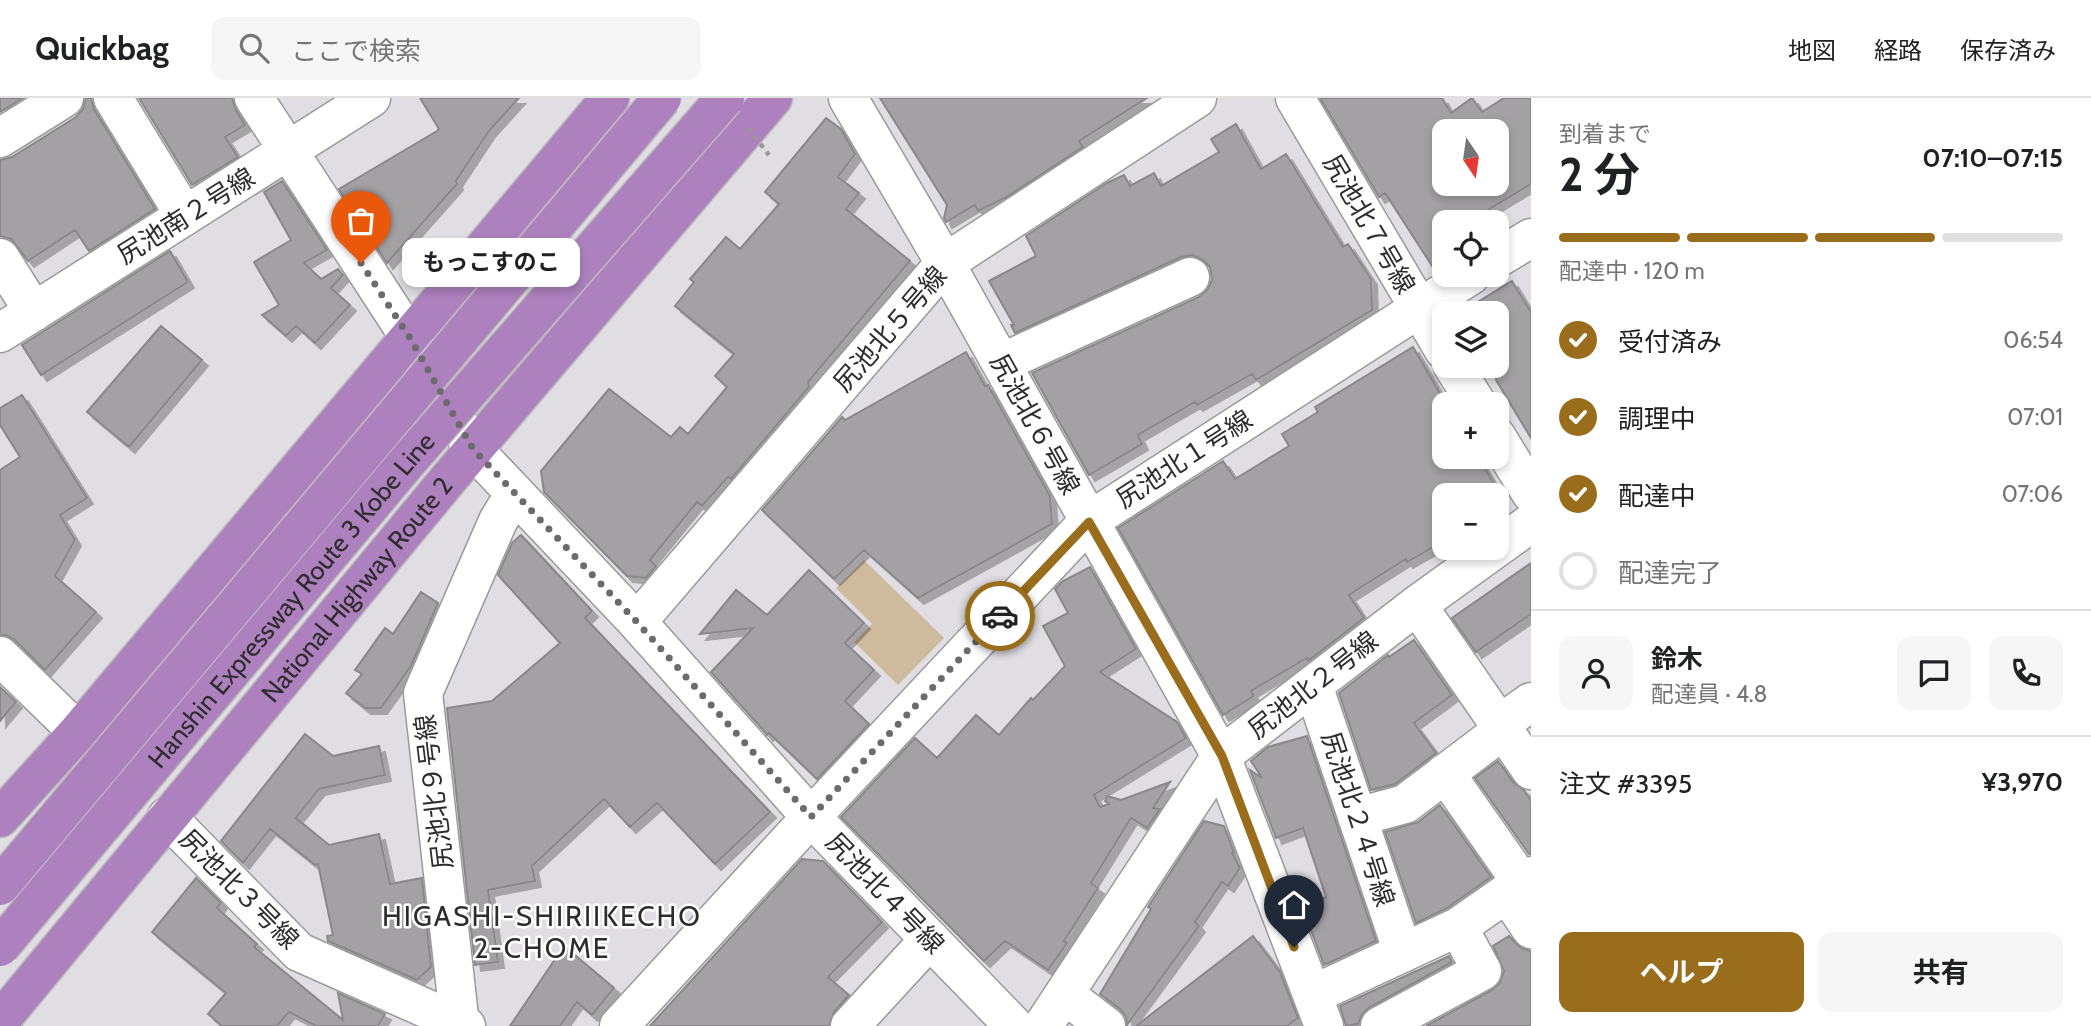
<!DOCTYPE html>
<html lang="ja">
<meta charset="utf-8">
<style>
:root{--surface:#fff;--page:#f6f6f6;--text:#202124;--muted:#757577;--line:#e0e0e0;--accent:#996d1b}
body{margin:0;font-family:Cabin,"Noto Sans JP",sans-serif;background:var(--page);color:var(--text);height:100vh;display:flex;flex-direction:column;font-size:26px;white-space:nowrap}
*{box-sizing:border-box;margin:0}
p{font-size:23px;color:var(--muted)}
.icon{flex:none;width:38px;height:38px;fill:none;stroke:currentColor;stroke-width:2;stroke-linecap:round;stroke-linejoin:round}
.map{position:relative;flex:1;overflow:hidden}
.drawer{display:flex;flex-direction:column;background:var(--surface);width:560px}
.drawer>*{flex:none}
.needle{width:46px;rotate:167deg}
.buttons{position:absolute;left:1432px;top:21px;display:grid;gap:14px}
.buttons a{display:grid;place-items:center;width:77px;height:77px;border-radius:14px;background:var(--surface);box-shadow:0 4px 10px #0003;font-size:35px}
.pin{position:absolute;display:grid;place-items:center;width:60px;height:60px;color:#fff;margin:-72px -30px;border-radius:50% 50% 50% 0;rotate:-45deg;box-shadow:0 0 7px #0007}
.pin .icon{rotate:45deg}
.courier{position:absolute;display:grid;place-items:center;width:70px;height:70px;margin:-35px;border:5px solid #996d1b;border-radius:50%;background:#fff;color:#222;box-shadow:0 2px 9px #0007}
.bubble{position:absolute;height:49px;border-radius:14px;background:var(--surface);box-shadow:0 4px 10px #0003;font-size:23px;font-weight:700;line-height:49px;text-align:center}
.head em{font-style:normal;font-weight:700}
.head div{display:flex;flex-direction:column-reverse}
.head{display:flex;align-items:center;justify-content:space-between;height:119px;padding:0 28px}
h1{font-size:46px;font-weight:700;line-height:52px}
.bar{display:grid;grid-template-columns:repeat(4,1fr);gap:10px 7px;align-content:center;height:84px;padding:0 28px}
.bar i{height:9px;border-radius:5px;background:var(--line)}
.bar .selected{background:var(--accent)}
.bar p{grid-column:span 4}
.line{display:flex;align-items:center;gap:18px;padding:0 28px;border-top:2px solid var(--line)}
.line div{flex:1}
.round{display:grid;place-items:center;flex:none;width:74px;height:74px;border-radius:14px;background:var(--page)}
ol{padding:0 28px;list-style:none}
li{display:flex;align-items:center;gap:21px;height:77px}
li p{margin-inline-start:auto}
li .icon{padding:7px;border-radius:50%;background:var(--accent);color:#fff;stroke-width:4}
li:last-child{color:var(--muted)}
li i{width:38px;height:38px;border:4px solid var(--line);border-radius:50%}
.button{display:flex;gap:14px;margin-top:auto;padding:14px 28px}
.button a{flex:1;height:80px;border-radius:14px;background:var(--accent);color:#fff;font-size:28px;font-weight:700;line-height:80px;text-align:center}
.button a+a{background:var(--page);color:var(--text)}
header{display:flex;align-items:center;gap:42px;box-sizing:border-box;height:98px;padding:0 35px;background:var(--surface);border-bottom:2px solid var(--line)}
header strong{font-size:33px}
nav{display:flex;gap:38px;margin-inline-start:auto;font-size:24px}
.search{width:490px;height:63px;background:var(--page);display:flex;align-items:center;gap:18px;box-sizing:border-box;padding:0 24px;border-radius:14px;color:var(--muted);font-size:26px}
main{display:flex;flex:1;min-height:0}
.map>svg:first-child{display:block}
.green{fill:#ceba9d}
.building{fill:#a4a1a5;stroke:#8a878b;stroke-width:2;fill-rule:evenodd;filter:url(#shadow)}
.lines{fill:none;stroke-linecap:round;stroke-linejoin:round}
.minor-casing{stroke:#9c999d;stroke-width:41}
.highway-casing{stroke:#bcbbbc;stroke-width:41}
.minor{stroke:#fff;stroke-width:38}
.highway{stroke:#ad81bd;stroke-width:38}
.highway-bridge-casing{stroke:#bcbbbc;stroke-width:41;stroke-linecap:butt}
.path-bridge{stroke:#9b989c;stroke-width:4.5;stroke-dasharray:5 5;stroke-linecap:butt}
.highway-bridge{stroke:#ad81bd;stroke-width:38}
.done{stroke:#6d6a6d;stroke-width:7;stroke-dasharray:0 12.6}
.route{stroke:#996d1b;stroke-width:9}
.labels{text-anchor:middle;stroke-width:5;stroke-linejoin:round;paint-order:stroke}
.street-label{font-size:26px;fill:#2e2c2e;stroke:#fff}
.neighbourhood-label{font-size:28px;letter-spacing:2px;fill:#2e2c2e;stroke:#fff}
</style>
<header>
<strong>Quickbag</strong>
<div class="search"><svg class="icon" aria-label="search" viewBox="0 0 24 24"><circle cx="10" cy="10" r="6"/><path d="M15 15l6 6"/></svg>ここで検索</div>
<nav><a>地図</a><a>経路</a><a>保存済み</a></nav>
</header>
<main>
<div class="map">
<svg width="1531" height="928" viewBox="0 0 1531 928">
<defs>
<filter id="shadow"><feDropShadow dx="6" dy="6" stdDeviation="0" flood-color="#0004"/></filter>
</defs>
<rect width="100%" height="100%" fill="#e1dee3"/>
<path class="green" d="M 864,462 L 944,540 L 898,587 L 854,544 L 872,526 L 836,490 Z"/>
<path class="building" d="M 0,0 L 23,0 L 0,14 Z
M 86,0 L 91,0 L 94,11 L 155,111 L 89,153 L 75,132 L 28,163 L 11,141 L 0,138 L 0,62 L 12,59 L 76,19 L 83,11 Z
M 139,0 L 232,0 L 236,12 L 245,27 L 225,39 L 238,59 L 192,87 Z
M 420,0 L 519,0 L 489,33 L 456,83 L 457,86 L 387,165 L 339,91 L 437,33 L 439,31 Z
M 880,0 L 1147,0 L 1079,43 L 1083,49 L 1005,100 L 978,113 L 975,107 L 946,124 L 944,120 L 947,107 Z
M 1320,0 L 1442,0 L 1451,15 L 1472,0 L 1482,14 L 1504,0 L 1531,0 L 1531,86 L 1468,124 L 1444,124 L 1444,169 L 1436,174 L 1385,95 L 1379,99 ZM 1444,33 L 1496,33 L 1496,86 L 1444,86 Z
M 826,20 L 841,31 L 855,56 L 838,79 L 859,95 L 846,111 L 910,163 L 808,284 L 809,289 L 731,381 L 728,379 L 702,408 L 697,404 L 650,462 L 656,468 L 646,480 L 627,478 L 544,394 L 541,373 L 609,291 L 671,339 L 680,329 L 688,336 L 727,289 L 715,278 L 734,256 L 675,208 L 694,184 L 690,181 L 726,139 L 740,151 L 779,106 L 765,94 Z
M 1236,26 L 1261,71 L 1286,56 L 1343,149 L 1348,146 L 1371,181 L 1372,212 L 1256,282 L 1252,276 L 1197,307 L 1195,304 L 1138,337 L 1142,346 L 1089,377 L 1032,275 L 1199,199 L 1207,192 L 1212,182 L 1210,169 L 1203,162 L 1193,157 L 1181,159 L 1015,235 L 1011,227 L 1014,227 L 989,183 L 1036,158 L 1026,138 L 1107,85 L 1124,77 L 1130,88 L 1154,75 L 1161,88 L 1219,54 L 1211,41 Z
M 282,83 L 327,152 L 304,165 L 321,181 L 338,171 L 343,177 L 331,190 L 350,207 L 315,245 L 296,228 L 286,238 L 262,217 L 279,207 L 254,164 L 291,142 L 264,94 Z
M 170,153 L 188,184 L 41,277 L 22,247 Z
M 1512,183 L 1531,214 L 1531,340 L 1496,282 L 1496,215 L 1460,215 Z
M 161,228 L 202,262 L 129,349 L 87,314 Z
M 1413,249 L 1444,302 L 1444,359 L 1478,359 L 1501,397 L 1444,397 L 1444,443 L 1407,464 L 1406,461 L 1349,497 L 1364,520 L 1308,563 L 1307,560 L 1251,593 L 1254,598 L 1223,617 L 1118,430 L 1223,363 L 1235,381 L 1289,348 L 1282,336 L 1318,314 L 1315,309 Z
M 966,254 L 985,288 L 988,287 L 1050,398 L 1052,426 L 918,500 L 864,452 L 834,481 L 762,412 L 842,319 L 845,322 Z
M 22,297 L 87,400 L 60,417 L 75,442 L 55,478 L 96,514 L 45,572 L 15,542 L 6,537 L 0,537 L 0,372 L 20,359 L 0,327 L 0,310 Z
M 521,437 L 592,513 L 585,520 L 770,714 L 715,766 L 657,705 L 630,729 L 604,701 L 532,768 L 535,783 L 488,792 L 498,864 L 475,867 L 447,610 L 492,603 L 560,545 L 498,477 L 512,445 Z
M 1531,465 L 1531,516 L 1476,554 L 1452,520 Z
M 1090,469 L 1136,551 L 1100,574 L 1177,624 L 1186,640 L 1094,697 L 1100,709 L 1109,706 L 1105,703 L 1107,698 L 1121,702 L 1170,684 L 1153,710 L 1160,711 L 1147,730 L 1131,720 L 1091,785 L 1098,790 L 1064,843 L 1067,845 L 1048,872 L 1005,843 L 984,863 L 841,719 L 915,640 L 937,660 L 976,617 L 999,637 L 1031,600 L 1033,602 L 1065,568 L 1043,528 L 1068,515 L 1055,491 L 1063,483 Z
M 809,472 L 864,525 L 845,545 L 874,572 L 845,603 L 869,626 L 817,681 L 769,635 L 767,637 L 764,633 L 711,574 L 753,530 L 700,536 L 736,492 L 767,517 Z
M 421,494 L 438,505 L 411,568 L 381,610 L 365,610 L 346,595 L 362,576 L 355,572 L 385,530 L 393,536 Z
M 1414,542 L 1452,597 L 1414,625 L 1436,655 L 1395,686 L 1371,692 L 1339,595 L 1388,557 L 1389,559 Z
M 0,589 L 16,604 L 0,623 Z
M 305,636 L 333,658 L 379,648 L 385,677 L 319,691 L 296,720 L 329,747 L 379,736 L 390,786 L 422,780 L 431,869 L 417,882 L 328,843 L 327,838 L 333,837 L 318,766 L 315,767 L 270,731 L 243,765 L 221,743 Z
M 1307,638 L 1376,843 L 1324,867 L 1302,808 L 1326,799 L 1303,730 L 1276,740 L 1250,672 L 1262,680 L 1251,663 L 1268,649 Z
M 1498,663 L 1513,684 L 1524,692 L 1531,703 L 1531,756 L 1529,756 L 1475,680 Z
M 1440,707 L 1491,779 L 1447,810 L 1416,825 L 1385,734 L 1418,724 Z
M 1204,723 L 1224,728 L 1234,755 L 1232,755 L 1240,770 L 1228,788 L 1222,784 L 1195,824 L 1199,828 L 1127,927 L 1126,919 L 1120,911 L 1100,896 L 1151,811 L 1148,809 Z
M 802,761 L 823,763 L 882,824 L 828,879 L 849,897 L 834,914 L 829,928 L 650,928 Z
M 196,780 L 221,805 L 217,810 L 257,846 L 254,849 L 343,922 L 338,895 L 385,916 L 378,928 L 316,928 L 289,914 L 277,928 L 222,928 L 208,916 L 226,895 L 152,834 Z
M 1253,838 L 1280,874 L 1298,920 L 1287,928 L 1136,928 Z
M 1509,838 L 1521,850 L 1531,853 L 1531,928 L 1426,928 L 1492,892 L 1500,885 L 1504,873 L 1493,848 Z
M 564,848 L 614,890 L 592,917 L 577,904 L 560,928 L 510,928 Z
M 1449,858 L 1452,864 L 1370,909 L 1362,916 L 1358,926 L 1346,928 L 1340,908 Z"/>
<g class="lines">
<g class="minor-casing">
<path id="minor" d="M 113,0 L 185,118
M 254,0 L 410,240 L 473,351 L 637,524 L 811,719 L 1014,928
M 848,0 L 945,165 L 1221,658 L 1324,928
M 1295,0 L 1444,252
M 0,40 L 64,0
M 0,160 L 34,214
M 1496,161 L 1531,140
M 0,235 L 371,0
M 1001,265 L 1190,179
M 1453,268 L 1477,306
M 1496,338 L 1531,395
M 1417,507 L 1531,672
M 637,524 L 945,165 L 1197,0
M 0,558 L 78,634
M 1313,587 L 1403,855
M 1445,675 L 1522,785
M 167,719 L 299,854 L 466,928
M 1357,719 L 1405,706 L 1491,641 L 1500,626 L 1531,604
M 1507,795 L 1531,831
M 1064,896 L 1106,928
M 1312,897 L 1458,829 L 1531,778
M 460,928 L 423,595 L 498,423 L 515,395
M 619,928 L 811,719 L 1089,423 L 1471,177
M 850,928 L 930,841
M 1043,928 L 1221,658 L 1417,507 L 1531,425
M 1380,928 L 1482,873 L 1458,829"/>
</g>
<g class="highway-casing">
<g id="highway">
<path d="M 0,720 L 78,634 L 610,0"/>
<path id="s1" d="M 0,923 L 445,385 L 773,0"/>
</g>
</g>
<use href="#minor" class="minor"/>
<use href="#highway" class="highway"/>
<g class="highway-bridge-casing">
<g id="highway-bridge">
<path d="M 0,788 L 662,0"/>
<path id="s2" d="M 0,849 L 408,363 L 725,0"/>
</g>
</g>
<path class="path-bridge" d="M 748,30 L 769,57"/>
<use href="#highway-bridge" class="highway-bridge"/>
</g>
<g class="lines">
<path class="done" d="M 361,165 L 410,240 L 473,351 L 637,524 L 811,719 L 1000,518"/>
<path class="route" d="M 1000,518 L 1089,424 L 1222,658 L 1294,849"/>
</g>
<g class="labels">
<g class="street-label">
<text transform="translate(186 118) rotate(-32)" y="9">尻池南２号線</text>
<text transform="translate(1369 126) rotate(60)" y="9">尻池北７号線</text>
<text transform="translate(890 231) rotate(-49)" y="9">尻池北５号線</text>
<text transform="translate(1035 326) rotate(61)" y="9">尻池北６号線</text>
<text transform="translate(1184 361) rotate(-33)" y="9">尻池北１号線</text>
<text dy="9" stroke="none"><textPath href="#s1" startOffset="560">National Highway Route 2</textPath></text>
<text dy="9" stroke="none"><textPath href="#s2" startOffset="453">Hanshin Expressway Route 3 Kobe Line</textPath></text>
<text transform="translate(1313 587) rotate(-38)" y="9">尻池北２号線</text>
<text transform="translate(434 694) rotate(-97)" y="9">尻池北９号線</text>
<text transform="translate(1358 721) rotate(72)" y="9">尻池北２４号線</text>
<text transform="translate(239 791) rotate(45)" y="9">尻池北３号線</text>
<text transform="translate(885 795) rotate(46)" y="9">尻池北４号線</text>
</g>
<g class="neighbourhood-label">
<text x="542" y="828">HIGASHI-SHIRIIKECHO<tspan x="542" dy="32">2-CHOME</tspan></text>
</g>
</g>
</svg>
<div class="buttons">
<a><svg class="needle" viewBox="-14 -14 28 28"><path d="M0-13l5 13h-10z" fill="#e53935"/><path d="M0 13l5-13h-10z" fill="#757577"/></svg></a>
<a><svg class="icon" aria-label="locate" viewBox="0 0 24 24"><circle cx="12" cy="12" r="6"/><path d="M12 2v4M12 18v4M2 12h4M18 12h4"/></svg></a>
<a><svg class="icon" aria-label="layers" viewBox="0 0 24 24"><path d="M12 4l9 5-9 5-9-5zM3 14l9 5 9-5"/></svg></a>
<a>+</a>
<a>−</a>
</div>
<div class="pin" style="left:361px;top:165px;background:#ea580c"><svg class="icon" aria-label="bag" viewBox="0 0 24 24"><path d="M5 8h14l-1 12H6zM9 8a3 3 0 0 1 6 0"/></svg></div>
<div class="pin" style="left:1294px;top:849px;background:#1f2937"><svg class="icon" aria-label="home" viewBox="0 0 24 24"><path d="M3 11l9-7 9 7M6 9v11h12V9"/></svg></div>
<div class="courier" style="left:1000px;top:518px"><svg class="icon" aria-label="car" viewBox="0 0 24 24"><path d="M5 17H2v-5l4-1 3-4h7l3 4 3 1v5h-3M9 17h6M6 11h13"/><circle cx="7" cy="17" r="2"/><circle cx="17" cy="17" r="2"/></svg></div>
<div class="bubble" style="left:402px;top:140px;width:178px">もっこすのこ</div>
</div>
<section class="drawer">
<div class="head"><div><h1>2 分</h1><p>到着まで</p></div><em>07:10–07:15</em></div>
<div class="bar"><i class="selected"></i><i class="selected"></i><i class="selected"></i><i></i><p>配達中 · 120 m</p></div>
<ol>
<li><svg class="icon" aria-label="check" viewBox="0 0 24 24"><path d="M5 12l5 5 9-10"/></svg>受付済み<p>06:54</p></li>
<li><svg class="icon" aria-label="check" viewBox="0 0 24 24"><path d="M5 12l5 5 9-10"/></svg>調理中<p>07:01</p></li>
<li><svg class="icon" aria-label="check" viewBox="0 0 24 24"><path d="M5 12l5 5 9-10"/></svg>配達中<p>07:06</p></li>
<li><i></i>配達完了</li>
</ol>
<div class="line" style="height:126px"><a class="round"><svg class="icon" aria-label="person" viewBox="0 0 24 24"><circle cx="12" cy="8" r="4"/><path d="M4 21q1-7 8-7t8 7"/></svg></a><div><b>鈴木</b><p>配達員 · 4.8</p></div><a class="round"><svg class="icon" aria-label="chat" viewBox="0 0 24 24"><path d="M4 5h16v11H9l-5 4z"/></svg></a><a class="round"><svg class="icon" aria-label="phone" viewBox="0 0 24 24"><path d="M5 4h4l2 5-3 2q2 4 5 5l2-3 5 2v4C11 20 4 13 5 4z"/></svg></a></div>
<div class="line" style="height:91px"><div>注文 #3395</div><b>¥3,970</b></div>
<div class="button"><a>ヘルプ</a><a>共有</a></div>
</section>
</main>
